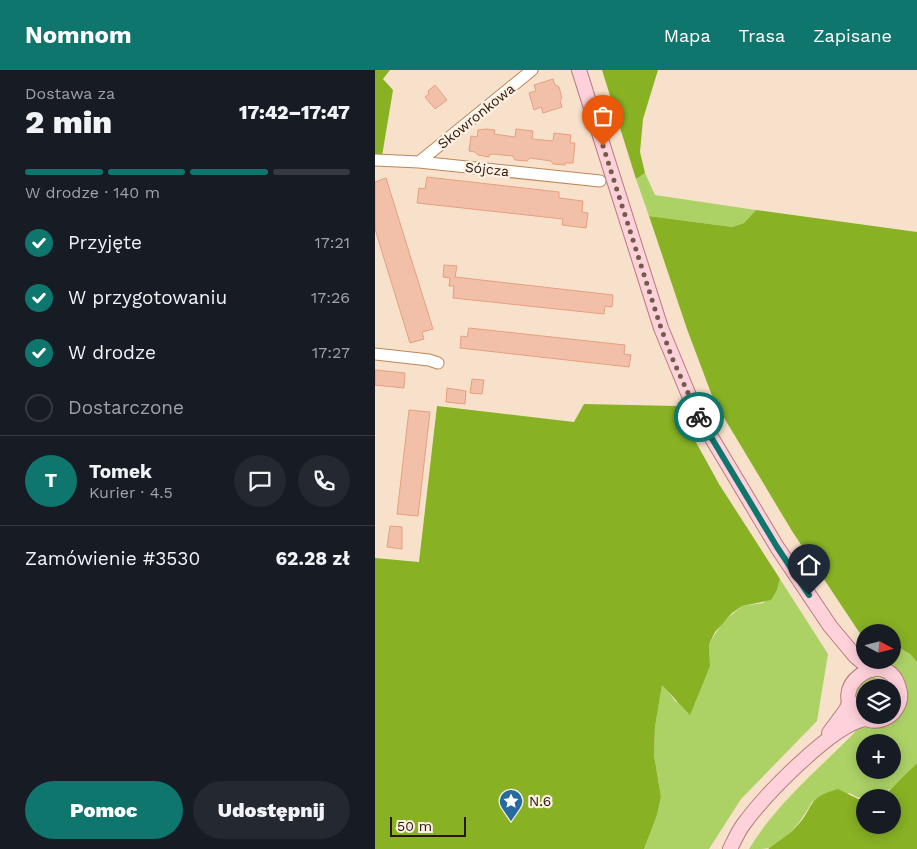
<!DOCTYPE html>
<html lang="pl">
<meta charset="utf-8">
<style>
:root{--surface:#171b24;--page:#242831;--text:#f1f3f6;--muted:#9ea1a6;--line:#363941;--accent:#0f766e}
body{margin:0;font-family:"Work Sans",sans-serif;background:var(--page);color:var(--text);height:100vh;display:flex;flex-direction:column;font-size:19px;white-space:nowrap}
*{box-sizing:border-box;margin:0}
p{font-size:16px;color:var(--muted)}
.icon{flex:none;width:28px;height:28px;fill:none;stroke:currentColor;stroke-width:2;stroke-linecap:round;stroke-linejoin:round}
.map{position:relative;flex:1;overflow:hidden}
.panel{display:flex;flex-direction:column;background:var(--surface);width:375px}
.panel>*{flex:none}
.needle{width:32px;rotate:97deg}
.controls{position:absolute;left:481px;top:554px;display:grid;gap:10px}
.controls a{display:grid;place-items:center;width:45px;height:45px;border-radius:50%;background:var(--surface);box-shadow:0 2px 12px #0003;font-size:25px}
.scale{position:absolute;left:15px;bottom:12px;width:76px;box-sizing:border-box;padding-left:5px;border:2px solid #2a1601;border-top:0;font-size:14px;line-height:18px;white-space:nowrap;color:#2a1601;-webkit-text-stroke:4px #fcf0e5;paint-order:stroke}
.pin{position:absolute;display:grid;place-items:center;width:42px;height:42px;color:#fff;margin:-51px -21px;border-radius:50% 50% 50% 0;rotate:-45deg;box-shadow:0 0 5px #0007}
.pin .icon{rotate:45deg}
.courier{position:absolute;display:grid;place-items:center;width:50px;height:50px;margin:-25px;border:4px solid #0f766e;border-radius:50%;background:#fff;color:#222;box-shadow:0 1px 6px #0007}
.summary em{font-style:normal;font-weight:800}
.summary div{display:flex;flex-direction:column-reverse}
.summary{display:flex;align-items:center;justify-content:space-between;height:85px;padding:0 25px}
h1{font-size:32px;font-weight:800;line-height:38px}
.bar{display:grid;grid-template-columns:repeat(4,1fr);gap:8px 5px;align-content:center;height:60px;padding:0 25px}
.bar i{height:6px;border-radius:4px;background:var(--line)}
.bar .current{background:var(--accent)}
.bar p{grid-column:span 4}
.line{display:flex;align-items:center;gap:12px;padding:0 25px;border-top:1px solid var(--line)}
.line div{flex:1}
.round{display:grid;place-items:center;flex:none;width:52px;height:52px;border-radius:26px;background:var(--page)}
ol{padding:0 25px;list-style:none}
li{display:flex;align-items:center;gap:15px;height:55px}
li p{margin-inline-start:auto}
li .icon{padding:5px;border-radius:50%;background:var(--accent);color:#fff;stroke-width:4}
li:last-child{color:var(--muted)}
li i{width:28px;height:28px;border:2px solid var(--line);border-radius:50%}
.cta{display:flex;gap:10px;margin-top:auto;padding:10px 25px}
.cta a{flex:1;height:58px;border-radius:30px;background:var(--accent);color:#fff;font-size:20px;font-weight:800;line-height:58px;text-align:center}
.cta a+a{background:var(--page);color:var(--text)}
header{display:flex;align-items:center;gap:30px;box-sizing:border-box;height:70px;padding:0 25px;background:var(--accent);color:#fff}
header strong{font-size:24px}
nav{display:flex;gap:28px;margin-inline-start:auto;font-size:18px}
main{display:flex;flex:1;min-height:0}
.map>svg:first-child{display:block}
.green{fill:#acd266;fill-rule:evenodd}
.forest{fill:#88b124}
.building{fill:#f2bfa8;stroke:#e69f7f}
.lines{fill:none;stroke-linecap:round;stroke-linejoin:round}
.minor-casing{stroke:#bc8752;stroke-width:13}
.major-casing{stroke:#b47c7f;stroke-width:16}
.minor{stroke:#fff;stroke-width:11}
.major{stroke:#fed1db;stroke-width:14}
.done{stroke:#725d48;stroke-width:5;stroke-dasharray:0 9}
.route{stroke:#0f766e;stroke-width:6}
.labels{text-anchor:middle;stroke-width:4.5;stroke-linejoin:round;paint-order:stroke}
.street-label{font-size:14px;fill:#2a1601;stroke:#fcf0e5}
.poi-label{font-size:14px;fill:#2a1601;stroke:#fcf0e5;text-anchor:start}
</style>
<header>
<strong>Nomnom</strong>
<nav><a>Mapa</a><a>Trasa</a><a>Zapisane</a></nav>
</header>
<main>
<section class="panel">
<div class="summary"><div><h1>2 min</h1><p>Dostawa za</p></div><em>17:42–17:47</em></div>
<div class="bar"><i class="current"></i><i class="current"></i><i class="current"></i><i></i><p>W drodze · 140 m</p></div>
<ol>
<li><svg class="icon" aria-label="check" viewBox="0 0 24 24"><path d="M5 12l5 5 9-10"/></svg>Przyjęte<p>17:21</p></li>
<li><svg class="icon" aria-label="check" viewBox="0 0 24 24"><path d="M5 12l5 5 9-10"/></svg>W przygotowaniu<p>17:26</p></li>
<li><svg class="icon" aria-label="check" viewBox="0 0 24 24"><path d="M5 12l5 5 9-10"/></svg>W drodze<p>17:27</p></li>
<li><i></i>Dostarczone</li>
</ol>
<div class="line" style="height:90px"><b class="round" style="background:var(--accent);color:#fff">T</b><div><b>Tomek</b><p>Kurier · 4.5</p></div><a class="round"><svg class="icon" aria-label="chat" viewBox="0 0 24 24"><path d="M4 5h16v11H9l-5 4z"/></svg></a><a class="round"><svg class="icon" aria-label="phone" viewBox="0 0 24 24"><path d="M5 4h4l2 5-3 2q2 4 5 5l2-3 5 2v4C11 20 4 13 5 4z"/></svg></a></div>
<div class="line" style="height:65px"><div>Zamówienie #3530</div><b>62.28 zł</b></div>
<div class="cta"><a>Pomoc</a><a>Udostępnij</a></div>
</section>
<div class="map">
<svg width="542" height="779" viewBox="0 0 542 779">
<rect width="100%" height="100%" fill="#f8e1cb"/>
<path class="green" d="M 270,103 L 280,125 L 381,140 L 369,153 L 357,157 L 274,146 L 261,109 Z
M 405,509 L 453,584 L 442,651 L 366,729 L 334,779 L 269,779 L 282,745 L 286,727 L 279,685 L 280,657 L 287,614 L 301,632 L 335,596 L 334,574 L 347,553 L 367,536 L 388,533 L 402,520 Z
M 518,574 L 535,584 L 542,592 L 542,693 C 524,712 500,741 475,723 L 437,732 C 426,751 415,768 394,778 C 389,779 380,779 374,779 C 401,734 444,699 480,662 L 478,659 C 491,655 503,661 516,654 C 537,643 536,611 518,598 C 511,593 501,594 493,590 L 518,590 ZM 490,672 L 518,672 L 518,700 L 490,700 Z
M 497,607 L 508,609 L 516,617 L 490,618 L 490,641 C 474,628 481,615 497,607 Z"/>
<path class="forest" d="M 0,0 L 15,0 L 8,9 L 18,20 L 7,86 L 0,86 Z
M 227,0 L 283,0 L 268,49 L 265,82 L 270,103 L 261,109 Z
M 381,140 L 542,162 L 542,592 L 535,584 L 518,574 L 518,562 L 490,562 L 490,566 L 486,565 L 417,461 L 339,331 L 312,259 L 274,146 L 357,157 L 369,153 Z
M 209,334 L 301,336 L 344,414 L 405,509 L 402,520 L 396,530 L 367,536 L 357,543 L 340,562 L 334,574 L 335,596 L 315,645 L 287,615 L 280,657 L 279,685 L 286,727 L 282,745 L 269,779 L 0,779 L 0,488 L 44,492 L 62,336 L 199,352 Z
M 542,693 L 542,779 L 393,779 C 402,772 413,766 421,757 C 440,738 430,728 463,719 L 483,729 L 490,729 L 490,755 L 518,755 L 518,728 L 501,727 L 514,721 Z"/>
<path class="building" d="M 178,9 L 180,15 L 184,17 L 187,28 L 185,31 L 187,37 L 168,43 L 166,37 L 159,40 L 154,23 L 161,21 L 159,15 Z
M 60,15 L 72,30 L 60,39 L 50,27 L 54,24 L 53,21 Z
M 111,59 L 120,60 L 119,64 L 140,67 L 141,59 L 158,61 L 157,69 L 178,71 L 179,63 L 196,65 L 195,73 L 200,73 L 198,93 L 190,93 L 190,95 L 178,94 L 176,91 L 155,88 L 152,91 L 140,90 L 138,86 L 117,84 L 114,85 L 114,87 L 103,85 L 100,82 L 94,81 L 96,66 L 102,67 L 103,60 Z
M 52,107 L 184,122 L 184,128 L 208,131 L 207,142 L 213,143 L 211,158 L 187,155 L 188,149 L 42,133 L 44,118 L 50,119 Z
M 11,108 L 58,259 L 47,262 L 49,269 L 35,273 L 0,159 L 0,112 Z
M 69,195 L 82,196 L 80,207 L 238,225 L 237,237 L 230,236 L 229,244 L 78,228 L 79,216 L 74,216 L 75,208 L 68,207 Z
M 94,258 L 250,275 L 249,284 L 256,285 L 254,297 L 85,278 L 86,266 L 92,267 Z
M 0,300 L 30,303 L 29,318 L 0,315 Z
M 97,309 L 109,310 L 107,324 L 95,323 Z
M 72,318 L 91,321 L 90,334 L 71,332 Z
M 34,340 L 55,342 L 43,446 L 22,444 Z
M 15,456 L 27,457 L 27,479 L 12,477 Z"/>
<g class="lines">
<g class="minor-casing">
<path id="minor" d="M 0,90 L 44,92 L 225,111
M 44,92 L 157,0
M 0,284 L 54,290 L 63,293"/>
</g>
<g class="major-casing">
<path id="major" d="M 204,0 L 286,258 L 320,340 L 402,477 L 455,556 L 480,586 L 497,600
M 516,645 C 507,651 497,653 487,647 C 445,621 511,572 524,618 C 527,627 524,636 518,643
M 454,663 L 471,640 L 475,631
M 355,779 C 359,771 363,762 368,755 C 389,726 456,656 490,649"/>
</g>
<use href="#minor" class="minor"/>
<use href="#major" class="major"/>
</g>
<g class="lines">
<path class="done" d="M 228,76 L 286,258 L 298,290 L 324,347"/>
<path class="route" d="M 324,347 L 402,477 L 434,525"/>
</g>
<defs>
<g id="sight-pin" transform="scale(1.25)"><path d="M0 17L-7.5 6A9.5 9.5 0 1 1 7.5 6Z" fill="#256b9f" stroke="#fcf0e5"/><path d="M0-6L1.8-2.2L6-1.7L2.9 1.2L3.7 5.4L0 3.3L-3.7 5.4L-2.9 1.2L-6-1.7L-1.8-2.2Z" fill="#fff"/></g>
</defs>
<g fill-rule="evenodd">
<use href="#sight-pin" x="136" y="731"/>
</g>
<g class="labels">
<g class="street-label">
<text transform="translate(101 46) rotate(-39)" y="5">Skowronkowa</text>
<text transform="translate(112 99) rotate(6)" y="5">Sójcza</text>
</g>
<g class="poi-label">
<text x="154" y="736">N.6</text>
</g>
</g>
</svg>
<div class="controls">
<a><svg class="needle" viewBox="-14 -14 28 28"><path d="M0-13l5 13h-10z" fill="#e53935"/><path d="M0 13l5-13h-10z" fill="#9ea1a6"/></svg></a>
<a><svg class="icon" aria-label="layers" viewBox="0 0 24 24"><path d="M12 4l9 5-9 5-9-5zM3 14l9 5 9-5"/></svg></a>
<a>+</a>
<a>−</a>
</div>
<div class="scale">50 m</div>
<div class="pin" style="left:228px;top:76px;background:#ea580c"><svg class="icon" aria-label="bag" viewBox="0 0 24 24"><path d="M5 8h14l-1 12H6zM9 8a3 3 0 0 1 6 0"/></svg></div>
<div class="pin" style="left:434px;top:525px;background:#1f2937"><svg class="icon" aria-label="home" viewBox="0 0 24 24"><path d="M3 11l9-7 9 7M6 9v11h12V9"/></svg></div>
<div class="courier" style="left:324px;top:347px"><svg class="icon" aria-label="bike" viewBox="0 0 24 24"><circle cx="6" cy="16" r="4"/><circle cx="18" cy="16" r="4"/><path d="M6 16l4-8h5l3 8M10 8l3 8H6M13 5h3"/></svg></div>
</div>
</main>
